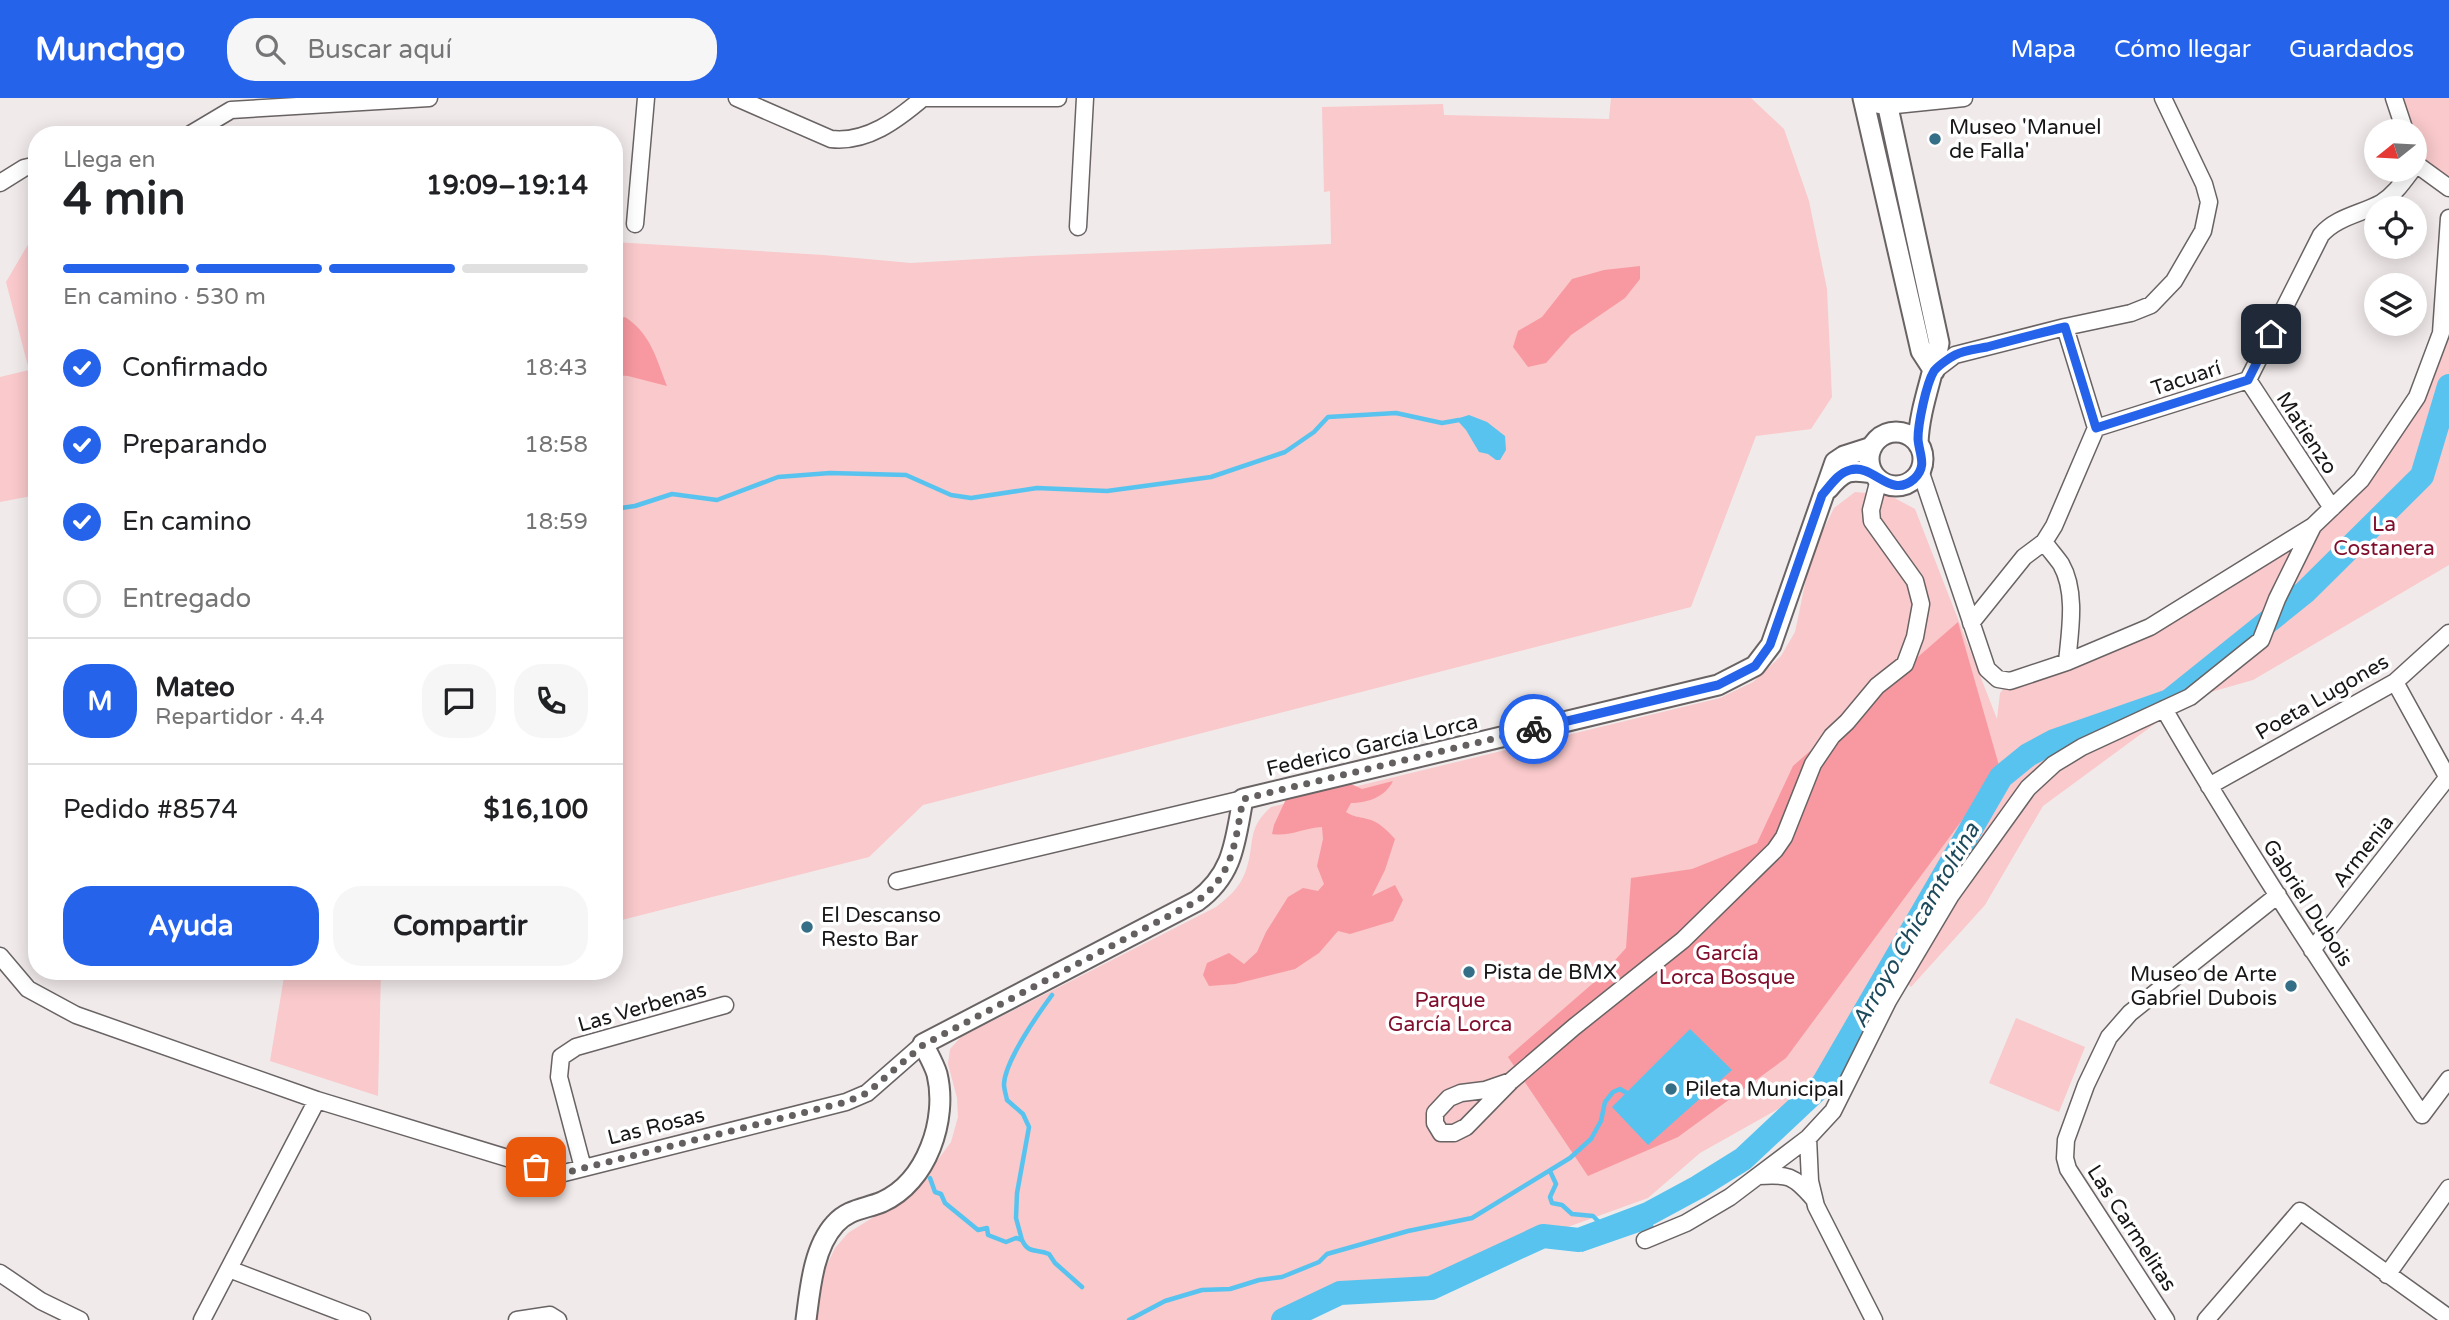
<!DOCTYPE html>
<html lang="es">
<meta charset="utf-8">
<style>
:root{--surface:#fff;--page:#f6f6f6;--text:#202124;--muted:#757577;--line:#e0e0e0;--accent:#2563eb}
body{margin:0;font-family:"Varela Round",sans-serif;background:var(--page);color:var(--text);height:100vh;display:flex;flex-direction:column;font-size:26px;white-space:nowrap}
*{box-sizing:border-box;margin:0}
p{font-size:23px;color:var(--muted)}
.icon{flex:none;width:38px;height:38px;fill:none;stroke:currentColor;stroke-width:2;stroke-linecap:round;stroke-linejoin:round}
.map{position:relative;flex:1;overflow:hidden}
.drawer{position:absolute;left:28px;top:28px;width:595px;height:854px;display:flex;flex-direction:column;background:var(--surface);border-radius:28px;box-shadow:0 4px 18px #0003}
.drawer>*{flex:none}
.needle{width:46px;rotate:252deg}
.buttons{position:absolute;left:2364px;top:21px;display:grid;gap:14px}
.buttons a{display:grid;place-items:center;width:63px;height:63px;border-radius:50%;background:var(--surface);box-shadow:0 4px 18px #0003;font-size:35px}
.pin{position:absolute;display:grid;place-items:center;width:60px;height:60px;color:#fff;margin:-30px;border-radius:14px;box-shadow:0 4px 10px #0006}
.courier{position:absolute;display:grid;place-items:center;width:70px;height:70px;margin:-35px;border:5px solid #2563eb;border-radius:50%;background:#fff;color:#222;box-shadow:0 2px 9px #0007}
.head em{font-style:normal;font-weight:700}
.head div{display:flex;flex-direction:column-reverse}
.head{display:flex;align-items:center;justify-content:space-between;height:119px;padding:0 35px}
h1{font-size:46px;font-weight:700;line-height:52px}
.bar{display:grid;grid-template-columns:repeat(4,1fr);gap:10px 7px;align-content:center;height:84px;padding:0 35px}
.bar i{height:9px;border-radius:5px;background:var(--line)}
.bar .on{background:var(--accent)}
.bar p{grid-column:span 4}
.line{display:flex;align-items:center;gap:18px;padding:0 35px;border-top:2px solid var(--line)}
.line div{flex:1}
.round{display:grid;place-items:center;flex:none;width:74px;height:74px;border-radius:28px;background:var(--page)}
ol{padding:0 35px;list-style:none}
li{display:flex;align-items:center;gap:21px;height:77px}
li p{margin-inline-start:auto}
li .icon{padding:7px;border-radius:50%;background:var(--accent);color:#fff;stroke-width:4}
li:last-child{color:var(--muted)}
li i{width:38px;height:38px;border:4px solid var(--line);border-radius:50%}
.primary-button{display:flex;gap:14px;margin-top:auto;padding:14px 35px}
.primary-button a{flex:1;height:80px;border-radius:28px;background:var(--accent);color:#fff;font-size:28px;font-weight:700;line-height:80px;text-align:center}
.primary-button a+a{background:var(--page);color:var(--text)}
header{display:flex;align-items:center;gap:42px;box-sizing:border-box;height:98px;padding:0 35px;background:var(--accent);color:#fff}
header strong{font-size:33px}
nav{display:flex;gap:38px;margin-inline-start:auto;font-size:24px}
.search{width:490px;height:63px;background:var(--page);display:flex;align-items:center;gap:18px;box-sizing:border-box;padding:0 24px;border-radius:28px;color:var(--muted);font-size:26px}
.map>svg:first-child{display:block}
.green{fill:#f9c9cb}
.forest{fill:#f899a1}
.water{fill:#58c3ee}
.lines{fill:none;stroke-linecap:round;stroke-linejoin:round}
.stream{stroke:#58c3ee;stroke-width:4.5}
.river{stroke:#58c3ee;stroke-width:24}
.minor-casing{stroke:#696364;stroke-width:19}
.tertiary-casing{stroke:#696364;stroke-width:23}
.minor{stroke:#fff;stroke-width:16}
.tertiary{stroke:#fff;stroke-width:19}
.done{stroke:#646060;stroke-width:7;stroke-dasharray:0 12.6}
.route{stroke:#2563eb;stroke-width:9}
.poi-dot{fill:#346f87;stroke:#fff;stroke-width:2.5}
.labels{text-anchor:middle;stroke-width:7;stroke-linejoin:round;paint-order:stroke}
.poi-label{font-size:21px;fill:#181616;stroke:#fff;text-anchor:start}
.street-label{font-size:21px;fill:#181616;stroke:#fff}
.park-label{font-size:21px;fill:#7f0d2b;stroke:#fff}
.water-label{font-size:23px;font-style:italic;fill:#1c495b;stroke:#fff}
</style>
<header>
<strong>Munchgo</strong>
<div class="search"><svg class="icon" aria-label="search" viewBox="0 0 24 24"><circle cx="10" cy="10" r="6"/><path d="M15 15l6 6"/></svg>Buscar aquí</div>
<nav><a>Mapa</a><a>Cómo llegar</a><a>Guardados</a></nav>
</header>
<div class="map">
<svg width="2449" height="1222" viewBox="0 0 2449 1222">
<rect width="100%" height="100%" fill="#f1eaea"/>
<path class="green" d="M 1611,0 L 1751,0 L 1784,31 L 1809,103 L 1827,191 L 1832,299 L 1811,331 L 1756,338 L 1691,509 L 923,707 L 869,759 L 614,824 L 614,144 L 823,157 L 911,165 L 1032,158 L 1331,146 L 1330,93 L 1324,94 L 1322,9 L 1443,6 L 1444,17 L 1609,21 Z
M 2395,0 L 2449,0 L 2449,90 L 2415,58 L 2415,33 L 2406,33 Z
M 2449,114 L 2449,467 L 2253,582 L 2190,600 L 2043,708 L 1985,807 L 1911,889 L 1891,870 L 1897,840 L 1823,986 L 1700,1055 L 1648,1100 L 1543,1138 L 1431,1190 L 1340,1195 L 1283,1222 L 815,1222 L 826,1169 L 835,1150 L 848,1135 L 914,1094 L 951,1044 L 958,1019 L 957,1000 L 948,966 L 950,951 L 961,939 L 1216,809 C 1229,799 1239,790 1245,775 C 1256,747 1245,732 1271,709 L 1720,600 L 1753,584 L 1781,558 L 1795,534 L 1811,457 L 1834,410 L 1855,394 L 1889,397 L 1915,411 L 1997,621 L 2000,595 L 2010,583 L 2150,529 L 2353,391 L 2436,273 Z
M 37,131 L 37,397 L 0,404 L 0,279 L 29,272 L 6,184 Z
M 285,873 L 381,873 L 378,998 L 270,963 Z
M 2016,920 L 2085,949 L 2059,1014 L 1989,985 Z"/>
<path class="forest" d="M 1640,168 L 1640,181 L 1625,200 L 1571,237 L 1546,265 L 1528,269 L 1513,249 L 1518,233 L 1542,219 L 1572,181 L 1604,172 Z
M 625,219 C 651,236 656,260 667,288 L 628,278 L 614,277 L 614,222 Z
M 1958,524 L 2000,671 L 1786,960 L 1678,1039 L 1588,1078 L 1508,959 L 1599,880 L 1626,850 L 1631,780 L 1692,771 L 1757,745 L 1793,668 Z
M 1393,683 C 1385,699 1368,705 1351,705 L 1346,714 C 1356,720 1357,718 1367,721 C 1378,723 1388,733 1395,741 L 1385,772 L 1372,798 L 1395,787 L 1403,802 L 1393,823 L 1350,836 L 1338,833 L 1319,855 L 1295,871 L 1235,886 L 1209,888 L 1203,877 L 1207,865 L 1229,855 L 1244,866 L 1257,854 L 1266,834 L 1288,799 L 1303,790 L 1318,793 L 1324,786 L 1317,768 L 1323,741 L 1322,729 C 1304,730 1289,739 1272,736 L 1274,727 L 1286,701 L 1296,694 L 1349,685 L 1362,691 Z"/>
<path class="water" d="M 1469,317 L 1487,324 L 1505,338 L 1506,352 L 1500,362 L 1496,362 L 1488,356 L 1479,354 L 1466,332 L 1456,321 Z
M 1690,931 L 1732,972 L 1648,1047 L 1612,1009 Z
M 1645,1107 L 1654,1129 L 1582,1154 L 1578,1133 Z"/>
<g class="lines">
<path class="stream" d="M 614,411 L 635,408 L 672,396 L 717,402 L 778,379 L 830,375 L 906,377 L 951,397 L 971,400 L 1037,390 L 1107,393 L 1211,379 L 1285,354 L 1314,334 L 1328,319 L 1396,315 L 1442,325 L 1459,322
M 1550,1073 L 1556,1086 L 1550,1099 L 1552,1105 L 1562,1107 L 1572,1116 L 1593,1118 L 1603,1128
M 930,1080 L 935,1094 L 941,1096 L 945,1105 L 978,1132 L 987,1130 L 988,1137 L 1006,1144 L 1016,1140 L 1022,1142 C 1029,1157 1036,1150 1049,1156 L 1055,1165 L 1082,1189
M 1022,1142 L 1016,1120 L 1017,1095 L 1029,1029 L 1023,1016 L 1007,1002 C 1006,997 1004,991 1004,986 C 1005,963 1038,916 1052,897
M 1129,1222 L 1165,1203 L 1202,1192 L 1230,1191 L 1259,1182 L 1282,1179 L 1319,1164 L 1327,1156 L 1408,1133 L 1472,1120 L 1570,1060 L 1591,1041 L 1601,1023 L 1605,1004 L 1613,994 L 1620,991 L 1630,997"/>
<path class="river" d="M 1283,1222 L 1340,1195 L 1431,1190 L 1543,1138 L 1579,1142 L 1648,1116 L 1698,1089 L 1743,1061 L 1823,986 L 2001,679 L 2028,657 L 2054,643 L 2169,603 L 2305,494 L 2422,378 L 2449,288"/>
<g class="minor-casing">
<path id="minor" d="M 737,0 L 831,41 C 867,45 897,22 923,0
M 923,0 L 1058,0
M 2394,0 L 2405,33
M 1863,4 L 1886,8 L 1964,0
M 189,37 L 231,12 L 429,0
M 2415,63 L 2416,66 L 2449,90
M 0,85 L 24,70 L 37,67
M 635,126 L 646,0
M 1078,129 L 1085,0
M 2065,229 L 2096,330
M 1934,273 L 1955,257 L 2065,229 L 2131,215 L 2151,207 L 2174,183 L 2203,133 L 2209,104 L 2204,86 L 2163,0
M 2248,282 L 2332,410
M 1920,372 L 1987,571 L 1998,581 L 2010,583 L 2067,564 L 2150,529 L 2313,428 L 2361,382 L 2417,299 L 2441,235 L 2449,120
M 2044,444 C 2049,451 2056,459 2061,466 C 2077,494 2070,533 2067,564
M 1971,525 L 2024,459 L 2044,444 L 2054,428 L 2096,330 L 2248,282 L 2321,137 C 2336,119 2361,116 2381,105 C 2394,97 2403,84 2412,72
M 2395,584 L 2449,682
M 2164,611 C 2244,750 2333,884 2422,1017 L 2449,981
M 2209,688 L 2395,584 L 2449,535
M 897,783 L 1243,701
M 2312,852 L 2447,680
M 0,858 L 28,891 L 76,917 L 317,1002 L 560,1076 L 846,1004 L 867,995 L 923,946
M 1511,983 L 1485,992 L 1461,995 L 1449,1000 L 1435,1015 L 1435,1025 L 1441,1035 L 1454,1035 L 1466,1029 L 1511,983 L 1574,929 L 1683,842 L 1775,752 L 1784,739 L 1813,666 L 1832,638 L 1847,624 L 1877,588 L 1905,566 L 1915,539 L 1921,506 L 1915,483 L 1872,423 L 1871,412 L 1879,381
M 583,1070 L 559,979 L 561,959 L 576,949 L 725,907
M 1758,1078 C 1788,1076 1793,1077 1813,1100
M 1645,1142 L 1686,1125 L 1730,1099 L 1808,1040
M 229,1171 L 362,1222
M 0,1175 L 41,1203 L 80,1222
M 2387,1177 L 2449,1090
M 202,1222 L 317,1002
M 517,1222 L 550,1217 L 558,1222
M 1874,1222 L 1816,1108 L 1810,1083 L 1808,1040 L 1833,1013 L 1888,903 L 1951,797 L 2028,690 L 2054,666 L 2082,649 L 2190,599 L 2261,542 L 2277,501 L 2313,428
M 2166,1222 L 2068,1071 L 2065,1060 L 2066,1042 L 2086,987 L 2109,939 L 2130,915 L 2278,797
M 2206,1222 L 2300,1113 L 2449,1220"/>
</g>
<g class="tertiary-casing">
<path id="tertiary" d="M 1863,0 L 1921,253 L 1934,273
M 1886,0 L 1939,245 C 1933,279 1919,311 1918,346
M1869 361a27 27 0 1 1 54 0a27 27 0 1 1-54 0Z
M 1828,391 C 1844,372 1849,371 1873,375
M 806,1222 C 810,1192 813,1150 835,1126 C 848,1111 865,1111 882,1104 C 927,1084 948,1021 937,976 C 934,966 928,956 923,946 L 1197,803 C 1234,776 1235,743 1243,701 L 1718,587 L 1755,568 L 1771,547 L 1835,364 L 1844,358 L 1872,349"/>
</g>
<use href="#minor" class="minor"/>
<use href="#tertiary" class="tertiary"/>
</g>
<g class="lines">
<path class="done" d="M 536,1069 L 560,1076 L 846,1004 L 867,995 L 923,947 L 1197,803 C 1234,777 1235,743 1243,701 L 1534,631"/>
<path class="route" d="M 1534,631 L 1718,587 L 1755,568 L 1770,547 L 1822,397 C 1830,388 1838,375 1850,372 C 1874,365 1890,402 1914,381 C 1928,368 1919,356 1918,341 C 1918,326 1926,286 1934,273 C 1938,268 1949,260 1955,257 C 1964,252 1977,251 1987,249 C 2013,242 2039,235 2065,229 L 2096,330 L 2248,282 L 2271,236"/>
</g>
<g class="poi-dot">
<circle cx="1935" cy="41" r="7"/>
<circle cx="807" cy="829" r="7"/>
<circle cx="1469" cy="874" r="7"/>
<circle cx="2291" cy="888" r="7"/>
<circle cx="1671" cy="991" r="7"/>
</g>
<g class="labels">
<g class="poi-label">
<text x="1949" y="36">Museo 'Manuel<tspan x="1949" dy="24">de Falla'</tspan></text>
<text x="821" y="824">El Descanso<tspan x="821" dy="24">Resto Bar</tspan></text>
<text x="1483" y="881">Pista de BMX</text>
<text x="2277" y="883" text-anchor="end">Museo de Arte<tspan x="2277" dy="24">Gabriel Dubois</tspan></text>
<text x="1685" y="998">Pileta Municipal</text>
</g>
<g class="street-label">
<text transform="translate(2186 280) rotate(-18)" y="7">Tacuarí</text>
<text transform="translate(2307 335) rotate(57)" y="7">Matienzo</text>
<text transform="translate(2322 599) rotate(-30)" y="7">Poeta Lugones</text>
<text transform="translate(1372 647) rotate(-13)" y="7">Federico García Lorca</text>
<text transform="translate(2363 753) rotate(-52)" y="7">Armenia</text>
<text transform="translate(2308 805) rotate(57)" y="7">Gabriel Dubois</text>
<text transform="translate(642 909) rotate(-16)" y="7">Las Verbenas</text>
<text transform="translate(656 1028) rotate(-14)" y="7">Las Rosas</text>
<text transform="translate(2132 1130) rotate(57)" y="7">Las Carmelitas</text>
</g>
<g class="park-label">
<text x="2384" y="433">La<tspan x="2384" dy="24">Costanera</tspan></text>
<text x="1727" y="862">García<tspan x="1727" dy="24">Lorca Bosque</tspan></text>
<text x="1450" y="909">Parque<tspan x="1450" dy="24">García Lorca</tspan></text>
</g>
<g class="water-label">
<text transform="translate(1915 827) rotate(-60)" y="8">Arroyo Chicamtoltina</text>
</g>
</g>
</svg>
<div class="buttons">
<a><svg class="needle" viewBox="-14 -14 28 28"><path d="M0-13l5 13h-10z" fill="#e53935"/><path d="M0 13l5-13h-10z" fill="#757577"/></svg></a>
<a><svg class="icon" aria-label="locate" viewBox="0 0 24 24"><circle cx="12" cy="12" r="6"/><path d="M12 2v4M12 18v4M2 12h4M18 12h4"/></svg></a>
<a><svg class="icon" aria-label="layers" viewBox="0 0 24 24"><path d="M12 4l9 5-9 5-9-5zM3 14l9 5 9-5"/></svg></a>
</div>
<div class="pin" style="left:536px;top:1069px;background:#ea580c"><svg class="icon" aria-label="bag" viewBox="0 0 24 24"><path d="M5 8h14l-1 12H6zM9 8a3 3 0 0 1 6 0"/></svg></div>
<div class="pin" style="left:2271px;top:236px;background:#1f2937"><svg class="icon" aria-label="home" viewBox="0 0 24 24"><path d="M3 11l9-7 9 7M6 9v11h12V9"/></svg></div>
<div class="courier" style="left:1534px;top:631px"><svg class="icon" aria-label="bike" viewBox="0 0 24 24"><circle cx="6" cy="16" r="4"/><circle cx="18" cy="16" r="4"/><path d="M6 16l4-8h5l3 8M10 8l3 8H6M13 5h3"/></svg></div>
<section class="drawer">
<div class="head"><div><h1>4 min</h1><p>Llega en</p></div><em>19:09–19:14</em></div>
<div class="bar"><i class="on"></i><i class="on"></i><i class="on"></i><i></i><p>En camino · 530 m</p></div>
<ol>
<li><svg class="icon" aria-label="check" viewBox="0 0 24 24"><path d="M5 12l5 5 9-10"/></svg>Confirmado<p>18:43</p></li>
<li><svg class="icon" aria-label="check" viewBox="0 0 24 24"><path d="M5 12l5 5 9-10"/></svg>Preparando<p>18:58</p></li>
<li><svg class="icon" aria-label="check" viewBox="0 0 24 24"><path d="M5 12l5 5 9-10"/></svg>En camino<p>18:59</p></li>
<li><i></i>Entregado</li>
</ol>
<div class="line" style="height:126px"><b class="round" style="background:var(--accent);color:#fff">M</b><div><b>Mateo</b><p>Repartidor · 4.4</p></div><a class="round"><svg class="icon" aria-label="chat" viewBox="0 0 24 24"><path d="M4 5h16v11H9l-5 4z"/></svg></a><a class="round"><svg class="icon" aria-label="phone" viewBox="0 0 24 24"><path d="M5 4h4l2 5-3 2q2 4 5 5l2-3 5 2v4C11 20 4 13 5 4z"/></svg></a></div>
<div class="line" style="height:91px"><div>Pedido #8574</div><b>$16,100</b></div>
<div class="primary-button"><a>Ayuda</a><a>Compartir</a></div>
</section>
</div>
